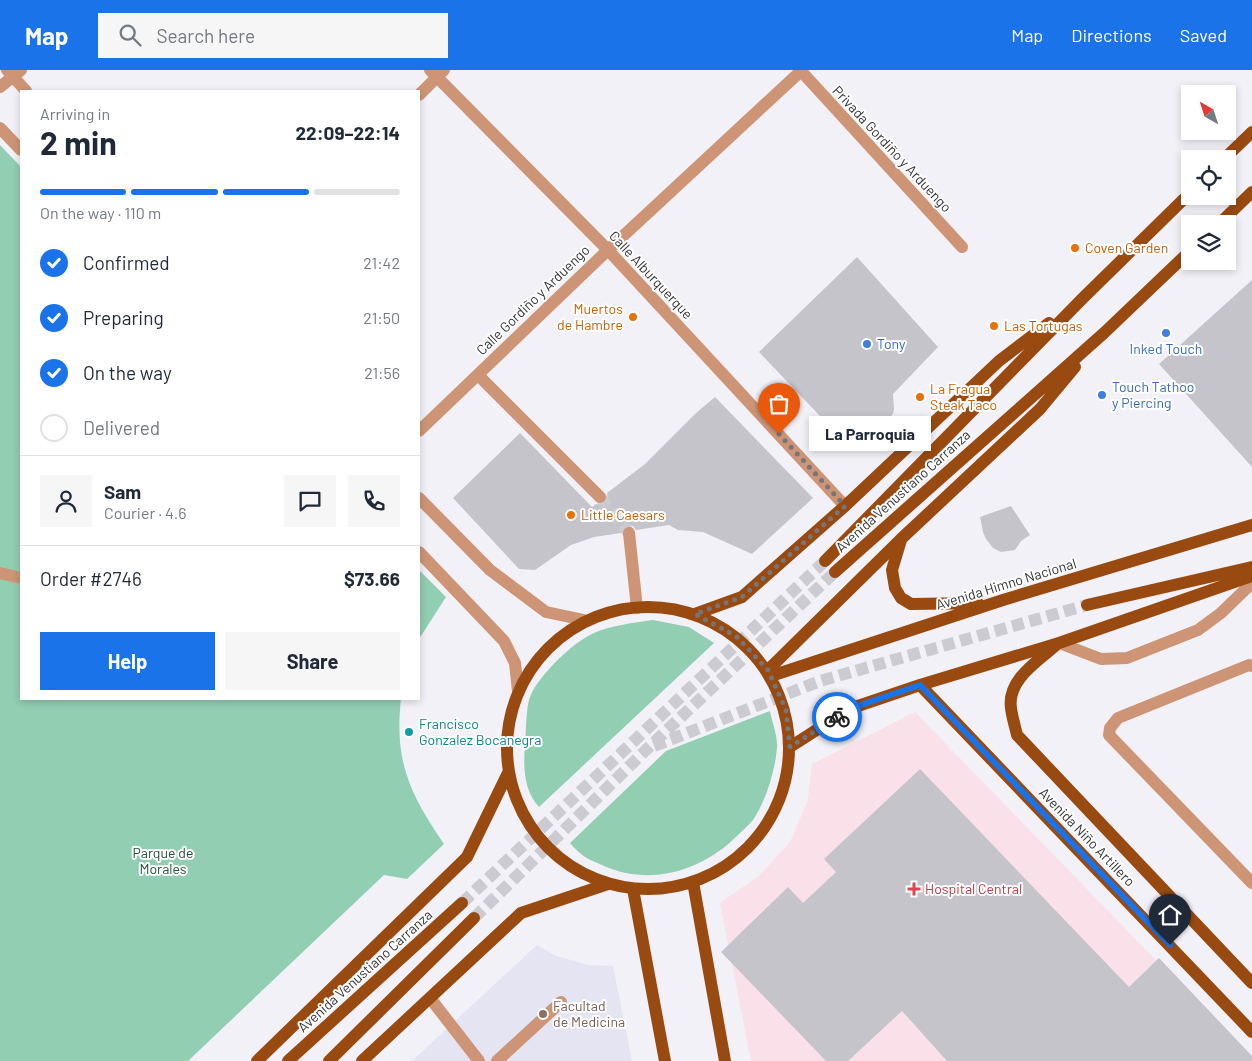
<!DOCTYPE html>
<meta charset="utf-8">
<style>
:root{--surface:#fff;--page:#f6f6f7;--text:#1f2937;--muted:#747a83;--line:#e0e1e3;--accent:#1a73e8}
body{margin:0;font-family:Barlow,sans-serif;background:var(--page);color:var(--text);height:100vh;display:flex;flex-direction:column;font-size:19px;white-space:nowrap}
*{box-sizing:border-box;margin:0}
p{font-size:16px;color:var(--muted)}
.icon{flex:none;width:28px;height:28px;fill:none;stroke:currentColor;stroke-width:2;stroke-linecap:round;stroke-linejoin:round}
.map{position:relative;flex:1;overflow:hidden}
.side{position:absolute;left:20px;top:20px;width:400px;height:610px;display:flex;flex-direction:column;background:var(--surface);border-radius:0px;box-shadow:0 2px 8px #0003}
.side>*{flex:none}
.needle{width:32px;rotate:321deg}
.fabs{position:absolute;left:1181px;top:15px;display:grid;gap:10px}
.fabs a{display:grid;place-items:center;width:55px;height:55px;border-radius:0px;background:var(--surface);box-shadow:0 2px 8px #0003;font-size:25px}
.pin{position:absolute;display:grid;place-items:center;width:42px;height:42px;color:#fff;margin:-51px -21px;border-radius:50% 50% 50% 0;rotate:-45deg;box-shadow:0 0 5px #0007}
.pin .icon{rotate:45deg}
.courier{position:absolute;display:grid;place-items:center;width:50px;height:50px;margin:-25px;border:4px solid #1a73e8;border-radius:50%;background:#fff;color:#222;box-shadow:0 1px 6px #0007}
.bubble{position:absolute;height:35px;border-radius:0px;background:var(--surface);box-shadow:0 2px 8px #0003;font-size:16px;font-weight:700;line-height:35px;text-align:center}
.head em{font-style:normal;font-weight:700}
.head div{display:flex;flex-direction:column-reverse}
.head{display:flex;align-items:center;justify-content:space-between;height:85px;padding:0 20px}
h1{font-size:32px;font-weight:700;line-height:38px}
.bar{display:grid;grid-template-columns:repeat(4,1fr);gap:8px 5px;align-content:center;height:60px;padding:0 20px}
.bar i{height:6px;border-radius:4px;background:var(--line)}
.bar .current{background:var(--accent)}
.bar p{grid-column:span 4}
.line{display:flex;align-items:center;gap:12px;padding:0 20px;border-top:1px solid var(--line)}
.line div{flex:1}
.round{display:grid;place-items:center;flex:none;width:52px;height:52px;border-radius:0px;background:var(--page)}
ol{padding:0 20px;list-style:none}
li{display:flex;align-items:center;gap:15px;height:55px}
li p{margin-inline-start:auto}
li .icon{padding:5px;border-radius:50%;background:var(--accent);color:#fff;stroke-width:4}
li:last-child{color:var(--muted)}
li i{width:28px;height:28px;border:2px solid var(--line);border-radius:50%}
.cta{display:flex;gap:10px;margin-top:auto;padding:10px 20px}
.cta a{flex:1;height:58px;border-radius:0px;background:var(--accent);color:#fff;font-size:20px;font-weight:700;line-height:58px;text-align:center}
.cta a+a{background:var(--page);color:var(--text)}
header{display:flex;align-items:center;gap:30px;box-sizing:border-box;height:70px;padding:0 25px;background:var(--accent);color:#fff}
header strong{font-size:24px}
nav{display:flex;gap:28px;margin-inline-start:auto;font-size:18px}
.search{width:350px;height:45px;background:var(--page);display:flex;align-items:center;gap:12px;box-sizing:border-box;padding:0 18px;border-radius:0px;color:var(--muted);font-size:19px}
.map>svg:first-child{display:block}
.built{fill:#e5e4f2}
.medical{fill:#fae0e9}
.green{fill:#92ceb2}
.building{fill:#c5c4cb}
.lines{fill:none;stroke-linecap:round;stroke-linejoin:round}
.minor-tunnel{stroke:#cccbd1;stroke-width:12;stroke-dasharray:12 6;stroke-linecap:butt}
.major-tunnel{stroke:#cccbd1;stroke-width:12;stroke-dasharray:12 6;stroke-linecap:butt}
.minor{stroke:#cd9575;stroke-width:12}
.major{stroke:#994a10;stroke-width:12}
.done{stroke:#76767a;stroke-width:5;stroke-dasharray:0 9}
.route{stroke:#1a73e8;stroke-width:6}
.food-dot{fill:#e8710a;stroke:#fff;stroke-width:2}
.shop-dot{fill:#3f7fe0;stroke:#fff;stroke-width:2}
.culture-dot{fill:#0f9aa8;stroke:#fff;stroke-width:2}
.health-dot{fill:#e0444e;stroke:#fff;stroke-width:2}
.education-dot{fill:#8d6e63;stroke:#fff;stroke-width:2}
.labels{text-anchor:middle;stroke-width:4;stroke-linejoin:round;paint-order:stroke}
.street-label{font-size:14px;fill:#333336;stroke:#fff}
.food-label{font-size:14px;fill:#c56008;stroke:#fff;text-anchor:start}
.shop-label{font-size:14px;fill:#366cbe;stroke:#fff;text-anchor:start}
.culture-label{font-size:14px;fill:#0d838f;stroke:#fff;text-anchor:start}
.park-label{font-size:14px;fill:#214f3c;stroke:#fff}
.health-label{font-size:14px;fill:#be3a42;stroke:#fff;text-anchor:start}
.education-label{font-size:14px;fill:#785e54;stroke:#fff;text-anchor:start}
</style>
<header>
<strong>Map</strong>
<div class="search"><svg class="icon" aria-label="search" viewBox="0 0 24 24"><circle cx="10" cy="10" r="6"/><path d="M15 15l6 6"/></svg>Search here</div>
<nav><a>Map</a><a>Directions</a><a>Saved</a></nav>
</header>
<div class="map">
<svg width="1252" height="991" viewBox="0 0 1252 991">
<rect width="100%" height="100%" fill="#f2f1f8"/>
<path class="built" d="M 537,875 L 556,886 L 589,895 L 613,896 L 632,991 L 412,991 Z"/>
<path class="medical" d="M 915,642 L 1252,989 L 1252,991 L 751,991 L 720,833 L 759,806 L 790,772 L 808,730 L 812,694 Z"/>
<path class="green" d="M 0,75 L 21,97 L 21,629 L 401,629 C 394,692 410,724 444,774 L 407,809 L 384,805 L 188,991 L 0,991 Z
M 419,500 L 446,527 L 419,569 Z
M 653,550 L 689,557 L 714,573 L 539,737 C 524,721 523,697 525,676 C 526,665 526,636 530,627 C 538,606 573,572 594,563 C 612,555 633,553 653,550 Z
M 770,641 C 772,652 778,667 777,678 C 775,701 766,731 753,750 C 749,755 744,759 739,764 C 704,800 652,817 604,796 C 587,788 583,788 570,773 L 666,681 Z"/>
<path class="building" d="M 857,187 L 938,277 L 893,324 L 894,339 L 893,344 L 887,350 L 881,352 L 866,351 L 842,369 L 759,282 Z
M 1252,210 L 1252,397 L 1159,294 Z
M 715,327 L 813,428 L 752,484 L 703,462 L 678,460 L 669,455 L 636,460 L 633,456 L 629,455 L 624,457 L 621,463 L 594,467 L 571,475 L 535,500 L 519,499 L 453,428 L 520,363 L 592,437 L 596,434 L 603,435 L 608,430 L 607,423 L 645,394 L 696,343 Z
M 1011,436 L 1030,465 L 1021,471 L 1015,480 L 1001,482 L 993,478 L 986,469 L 983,462 L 980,447 Z
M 920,699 L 1129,917 L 1159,888 L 1252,986 L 1252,991 L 947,991 L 902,941 L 848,991 L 826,991 L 721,882 L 788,817 L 803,833 L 836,802 L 824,789 Z"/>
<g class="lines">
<path class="minor-tunnel" d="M 600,427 L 629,463"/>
<path class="major-tunnel" d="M 654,676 L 820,611 L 1087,535
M 462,833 L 825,491
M 474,848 L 647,679 L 835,502"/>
<path class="minor" d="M 7,0 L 26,21
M 430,0 L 608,180 L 845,436
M 801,1 L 962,177
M 0,17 L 21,0
M 419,25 L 444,0
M 0,58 L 21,80
M 478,305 L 600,427
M 419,361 L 608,180 L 802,0
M 419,428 L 490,500 L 546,542 L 584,550
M 629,463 L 637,538
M 419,482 L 504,571 L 515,593 L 518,621
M 0,503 L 21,508
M 1059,573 L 1101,589 L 1127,588 L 1198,560 L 1221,543 L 1252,513
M 1252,596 L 1249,595 L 1118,648 L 1110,658 L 1109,665 L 1252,813
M 430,928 L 479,991
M 497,991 L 561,932"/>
<path class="major" d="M 1224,89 L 1252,62
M 1219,154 L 1252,122
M 901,470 L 892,500 L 895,518 L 901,528 L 911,534 L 978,533
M 825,491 L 1083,228 L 1190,123
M 835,502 L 1104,263 L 1190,181
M 1087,535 L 1252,497
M507 678a141 141 0 1 1 282 0a141 141 0 1 1-282 0Z
M 695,544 L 742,527 L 845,436 L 999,291 L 1049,253
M 1055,576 C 1037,592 1007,610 1011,638 C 1012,647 1015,656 1017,665 L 1252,913
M 768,600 L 901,469 L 1040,339 L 1075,297
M 771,606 L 1003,530 L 1252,455
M 920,615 L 1252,962
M 790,677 L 849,639 L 920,615 L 1059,573 L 1252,506
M 693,812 L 725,991
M 633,819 L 665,991
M 257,991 L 467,787 L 508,703
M 288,991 L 462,833
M 329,991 L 474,848
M 362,991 L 521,843 L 608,814"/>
</g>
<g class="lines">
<path class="done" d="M 779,364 L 845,436 L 742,527 L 695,544 L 736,566 L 768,600 L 786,640 L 790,677 L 837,647"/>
<path class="route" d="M 837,647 L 849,639 L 920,615 L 1170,875"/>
</g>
<g class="food-dot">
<circle cx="1075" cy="178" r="5"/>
<circle cx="633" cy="247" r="5"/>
<circle cx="994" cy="256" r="5"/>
<circle cx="920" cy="327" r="5"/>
<circle cx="571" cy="445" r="5"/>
</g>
<g class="shop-dot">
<circle cx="1166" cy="263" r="5"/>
<circle cx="867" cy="274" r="5"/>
<circle cx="1102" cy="325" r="5"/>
</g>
<circle class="culture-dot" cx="409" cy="662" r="5"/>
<path class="health-dot" d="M911.5 811.5h5v5h5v5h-5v5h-5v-5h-5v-5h5z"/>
<circle class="education-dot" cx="543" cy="944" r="5"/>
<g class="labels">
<g class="street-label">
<text transform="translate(892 79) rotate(47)" y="5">Privada Gordiño y Arduengo</text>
<text transform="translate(651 205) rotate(47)" y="5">Calle Alburquerque</text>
<text transform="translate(533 230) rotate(-44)" y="5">Calle Gordiño y Arduengo</text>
<text transform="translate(903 421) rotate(-42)" y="5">Avenida Venustiano Carranza</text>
<text transform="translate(1006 514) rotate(-17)" y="5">Avenida Himno Nacional</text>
<text transform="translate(1087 767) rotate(46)" y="5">Avenida Niño Artillero</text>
<text transform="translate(365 901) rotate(-42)" y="5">Avenida Venustiano Carranza</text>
</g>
<g class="food-label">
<text x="1085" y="183">Coven Garden</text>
<text x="623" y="244" text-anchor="end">Muertos<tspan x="623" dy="16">de Hambre</tspan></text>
<text x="1004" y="261">Las Tortugas</text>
<text x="930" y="324">La Fragua<tspan x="930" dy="16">Steak Taco</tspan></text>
<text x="581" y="450">Little Caesars</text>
</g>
<g class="shop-label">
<text x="877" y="279">Tony</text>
<text x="1166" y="284" text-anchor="middle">Inked Touch</text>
<text x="1112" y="322">Touch Tathoo<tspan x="1112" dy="16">y Piercing</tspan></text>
</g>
<g class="culture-label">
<text x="419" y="659">Francisco<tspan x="419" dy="16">Gonzalez Bocanegra</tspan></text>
</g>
<g class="park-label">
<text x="163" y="788">Parque de<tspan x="163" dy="16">Morales</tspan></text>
</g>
<g class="health-label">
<text x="925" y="824">Hospital Central</text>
</g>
<g class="education-label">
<text x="553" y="941">Facultad<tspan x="553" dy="16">de Medicina</tspan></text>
</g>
</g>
</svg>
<div class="fabs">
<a><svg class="needle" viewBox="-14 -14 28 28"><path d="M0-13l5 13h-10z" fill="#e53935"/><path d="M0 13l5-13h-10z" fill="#747a83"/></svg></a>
<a><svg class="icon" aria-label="locate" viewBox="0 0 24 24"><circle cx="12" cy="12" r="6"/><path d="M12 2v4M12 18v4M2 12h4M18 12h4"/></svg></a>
<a><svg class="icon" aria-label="layers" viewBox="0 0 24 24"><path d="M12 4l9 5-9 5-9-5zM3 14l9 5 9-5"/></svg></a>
</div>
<div class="pin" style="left:779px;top:364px;background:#ea580c"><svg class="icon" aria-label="bag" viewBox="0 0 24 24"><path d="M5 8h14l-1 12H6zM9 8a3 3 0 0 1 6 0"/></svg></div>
<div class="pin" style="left:1170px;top:875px;background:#1f2937"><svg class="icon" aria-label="home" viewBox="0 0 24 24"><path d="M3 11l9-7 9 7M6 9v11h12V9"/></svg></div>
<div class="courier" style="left:837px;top:647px"><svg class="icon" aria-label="bike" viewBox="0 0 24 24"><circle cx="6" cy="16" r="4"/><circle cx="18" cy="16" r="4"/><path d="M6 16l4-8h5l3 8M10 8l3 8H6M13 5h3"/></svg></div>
<div class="bubble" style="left:809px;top:346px;width:122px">La Parroquia</div>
<section class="side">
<div class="head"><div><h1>2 min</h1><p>Arriving in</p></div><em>22:09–22:14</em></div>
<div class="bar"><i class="current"></i><i class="current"></i><i class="current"></i><i></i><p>On the way · 110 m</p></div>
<ol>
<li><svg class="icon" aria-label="check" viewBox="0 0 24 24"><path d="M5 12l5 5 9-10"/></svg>Confirmed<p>21:42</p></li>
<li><svg class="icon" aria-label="check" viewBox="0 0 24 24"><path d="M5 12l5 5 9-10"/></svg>Preparing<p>21:50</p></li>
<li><svg class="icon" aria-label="check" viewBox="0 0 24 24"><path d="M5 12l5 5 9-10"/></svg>On the way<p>21:56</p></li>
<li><i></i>Delivered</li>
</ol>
<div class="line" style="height:90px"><a class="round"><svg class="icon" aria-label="person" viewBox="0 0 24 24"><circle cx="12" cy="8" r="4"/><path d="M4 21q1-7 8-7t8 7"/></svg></a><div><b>Sam</b><p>Courier · 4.6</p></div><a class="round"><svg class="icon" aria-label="chat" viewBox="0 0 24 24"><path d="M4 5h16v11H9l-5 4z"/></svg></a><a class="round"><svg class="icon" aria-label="phone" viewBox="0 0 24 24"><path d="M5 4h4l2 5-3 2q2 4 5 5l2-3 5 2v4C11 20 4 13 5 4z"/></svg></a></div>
<div class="line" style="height:65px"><div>Order #2746</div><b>$73.66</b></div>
<div class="cta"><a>Help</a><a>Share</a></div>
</section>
</div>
